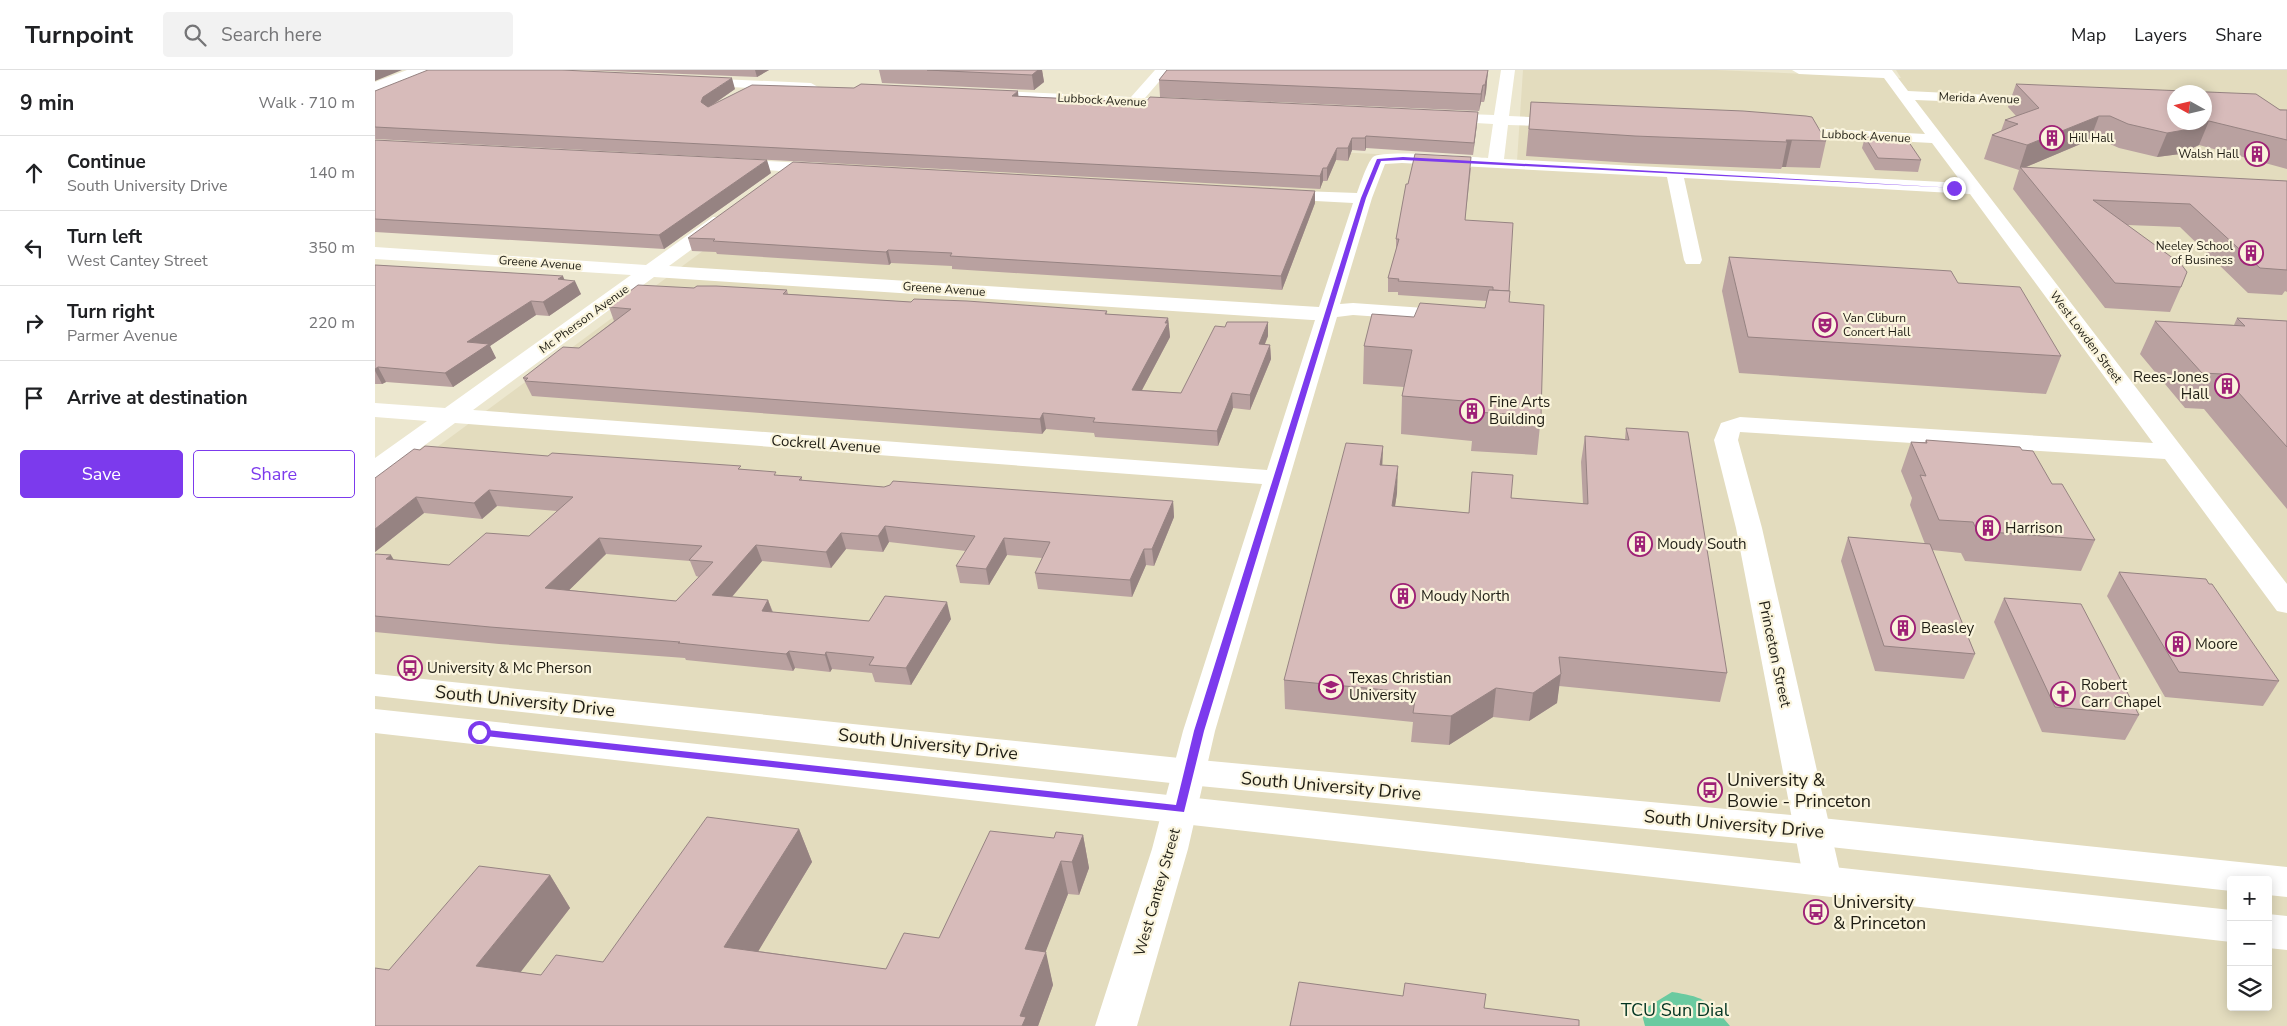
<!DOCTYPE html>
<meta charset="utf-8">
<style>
:root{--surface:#fff;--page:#f2f2f2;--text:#202124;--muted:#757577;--line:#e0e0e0;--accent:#7c3aed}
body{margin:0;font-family:"Nunito Sans",sans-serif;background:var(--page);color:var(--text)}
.controls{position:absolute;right:15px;bottom:15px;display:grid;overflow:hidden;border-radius:5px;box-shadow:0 2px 12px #0003}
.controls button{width:45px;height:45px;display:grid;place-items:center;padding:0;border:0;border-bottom:1px solid var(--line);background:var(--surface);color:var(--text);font:25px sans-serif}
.compass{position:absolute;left:1792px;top:15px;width:45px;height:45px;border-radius:50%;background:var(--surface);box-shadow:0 2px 12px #0003;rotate:278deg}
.stop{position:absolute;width:15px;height:15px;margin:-11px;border:4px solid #7c3aed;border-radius:50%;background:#fff}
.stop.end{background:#7c3aed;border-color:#fff;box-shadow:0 1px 5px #0008}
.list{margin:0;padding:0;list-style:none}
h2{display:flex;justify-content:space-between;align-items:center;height:65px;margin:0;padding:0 20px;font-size:21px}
h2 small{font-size:16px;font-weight:400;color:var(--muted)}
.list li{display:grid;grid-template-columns:32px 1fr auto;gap:15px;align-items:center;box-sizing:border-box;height:75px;padding:0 20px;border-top:1px solid var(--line)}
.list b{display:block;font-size:19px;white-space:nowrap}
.list p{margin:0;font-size:16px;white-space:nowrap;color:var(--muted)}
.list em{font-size:16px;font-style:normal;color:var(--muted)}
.actions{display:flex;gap:10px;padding:15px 20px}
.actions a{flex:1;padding:11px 0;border:1px solid var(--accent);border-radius:5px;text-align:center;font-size:18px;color:var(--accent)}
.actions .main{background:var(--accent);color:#fff}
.icon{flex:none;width:28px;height:28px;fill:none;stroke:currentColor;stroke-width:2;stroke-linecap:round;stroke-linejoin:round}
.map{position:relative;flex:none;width:1912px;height:956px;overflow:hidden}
header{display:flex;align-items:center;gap:30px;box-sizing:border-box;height:70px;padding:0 25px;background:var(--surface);border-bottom:1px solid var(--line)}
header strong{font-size:24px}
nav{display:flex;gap:28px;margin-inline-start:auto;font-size:18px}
.search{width:350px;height:45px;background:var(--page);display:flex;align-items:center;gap:12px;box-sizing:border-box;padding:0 18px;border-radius:5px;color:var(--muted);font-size:19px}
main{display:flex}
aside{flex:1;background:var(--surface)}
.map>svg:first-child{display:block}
.built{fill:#e3dcbe;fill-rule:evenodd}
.green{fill:#6acaa0}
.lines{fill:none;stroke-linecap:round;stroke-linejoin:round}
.minor{fill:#fff;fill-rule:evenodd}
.major{fill:#fff;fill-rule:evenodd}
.wall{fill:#b9a1a0;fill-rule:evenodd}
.shaded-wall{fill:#968382}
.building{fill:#d7bbba;stroke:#968382;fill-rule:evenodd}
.route{fill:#7c3aed}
.labels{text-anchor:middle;stroke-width:4.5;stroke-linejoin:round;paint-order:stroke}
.far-street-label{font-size:12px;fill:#1f1d14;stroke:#faf4dc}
.far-poi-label{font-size:12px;fill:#1f1d14;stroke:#faf4dc;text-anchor:start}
.poi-label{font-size:15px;fill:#1f1d14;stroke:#faf4dc;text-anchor:start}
.street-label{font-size:15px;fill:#1f1d14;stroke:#faf4dc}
.near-street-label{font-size:18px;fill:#1f1d14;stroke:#faf4dc}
.near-poi-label{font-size:18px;fill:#1f1d14;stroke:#faf4dc;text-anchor:start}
.near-park-label{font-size:18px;fill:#013321;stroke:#faf4dc}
</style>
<header>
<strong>Turnpoint</strong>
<div class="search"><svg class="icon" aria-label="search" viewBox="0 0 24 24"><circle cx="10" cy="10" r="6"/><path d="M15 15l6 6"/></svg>Search here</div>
<nav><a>Map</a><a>Layers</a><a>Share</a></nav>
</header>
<main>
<aside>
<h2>9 min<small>Walk · 710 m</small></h2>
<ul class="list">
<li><svg class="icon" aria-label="ahead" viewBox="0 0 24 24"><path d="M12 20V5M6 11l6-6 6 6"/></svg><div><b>Continue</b><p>South University Drive</p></div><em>140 m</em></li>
<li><svg class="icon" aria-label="left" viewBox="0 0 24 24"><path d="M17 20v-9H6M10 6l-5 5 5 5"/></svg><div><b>Turn left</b><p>West Cantey Street</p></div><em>350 m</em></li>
<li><svg class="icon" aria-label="right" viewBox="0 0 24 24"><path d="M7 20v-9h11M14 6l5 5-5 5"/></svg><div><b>Turn right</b><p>Parmer Avenue</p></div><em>220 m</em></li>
<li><svg class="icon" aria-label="arrive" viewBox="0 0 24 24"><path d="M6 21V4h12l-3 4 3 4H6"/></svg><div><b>Arrive at destination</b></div></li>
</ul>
<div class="actions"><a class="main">Save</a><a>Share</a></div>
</aside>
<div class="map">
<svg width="1912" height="956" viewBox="0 0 1912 956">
<rect width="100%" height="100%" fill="#ece7cf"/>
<path class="built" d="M1148 0H1341L1526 8 1521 0H1912V956H0V423L493 59 1142 91ZM1800 22H1830V52H1800ZM1856 810H1893V937H1856Z"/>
<path class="green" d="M1297 922C1330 927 1334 931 1355 956H1270L1266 941Z"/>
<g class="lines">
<g class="minor">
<path d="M32 0H51L49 3 0 21V12Z"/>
<path d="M780 0H794L770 28 808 30 815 34 813 37 622 29 615 25 622 21 756 27Z"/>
<path d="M1126 0H1140L1134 46 1193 49 1200 53 1193 57 1133 55 1129 89 1587 113 1557 73 1406 65 1403 62 1411 57 1550 64 1509 8 1424 4 1417 0H1517L1533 21 1677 28 1679 31 1677 34 1672 35 1540 30 1912 514V543L1902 541 1790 389 1365 362 1363 370 1387 458 1467 811 1461 822 1448 826 1435 822 1429 811 1361 458 1339 370 1346 353 1365 347 1778 373 1595 124 1309 108 1327 190 1325 194H1311L1309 190 1292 107 1027 93 1010 94 997 128 965 234 978 233 1078 240 1085 242 1088 246 1085 250 1078 252 978 245 962 247 840 661 813 779 762 956H720L777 779 808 661 887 414 80 353 9 405 0 408V388L52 351 0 347V333L70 338 256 205 0 189V177L271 195 338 147H350L353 151 350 155 294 196 944 237 978 133 903 129 897 128 895 124 897 120 982 123C985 115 992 93 998 87 1008 79 1095 87 1113 88L1118 54 1066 51 1059 47 1066 43 1119 45ZM279 207 937 250H940L892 400 98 340Z"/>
<path d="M322 8 436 13 443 17 436 21 317 15 315 12 317 9Z"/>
<path d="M356 89 448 94 456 99 448 104 350 97 348 94 350 91Z"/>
</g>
<g class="major">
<path d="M0 604 814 689 1437 747 1912 797V827L1893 825V810H1856V821L1437 775 814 715 0 626Z"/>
<path d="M0 639 1856 840V872L0 663Z"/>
<path d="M1893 844 1912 846V880L1893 878Z"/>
</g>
</g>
<g class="wall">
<path d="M208 0H394L382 7Z"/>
<path d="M504 0H667L669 12 659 20 507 13Z"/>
<path d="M792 0H1113L1111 22 1109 32H1106L1104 41 785 27 784 10Z"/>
<path d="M1641 14 1912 40V99L1824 75 1805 84 1782 87 1744 78 1726 70H1715L1649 98 1912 111V222L1910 221 1907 225 1873 223 1805 157 1752 155 1806 217 1795 242 1730 238 1638 119 1644 100 1609 89 1617 65 1626 61 1630 50 1641 46 1633 37Z"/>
<path d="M360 19 339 34 643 26 763 32 1103 42 1098 85 991 78 990 81 977 80 973 91 961 90 952 111H948L945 119 0 69V21Z"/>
<path d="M1156 32 1451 71 1445 98 1411 97H1407L1406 99 1256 93 1151 86Z"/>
<path d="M1490 67 1546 90 1543 102 1500 100 1487 78Z"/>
<path d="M0 70 396 103 289 179 0 162Z"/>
<path d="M1096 98 1090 150 1134 221V232L1166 346 1162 385 1096 381 1097 371 1026 364 1027 326 1029 317 988 314 989 276 1039 247 1110 238 1112 231 1023 225V222H1013V208L1021 181V169L1033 114Z"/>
<path d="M940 121V133L907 220 577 199V196L516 193 514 195 342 184 341 182 317 181 313 168Z"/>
<path d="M1354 187 1583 213 1686 286 1671 324 1364 303 1347 221Z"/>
<path d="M0 195 189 210 206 224 174 246 161 245 115 276 121 288 78 317 11 312 7 314H0Z"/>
<path d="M319 218 412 220 413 224 536 232 732 241V244L793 248 795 267 767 320 806 323 850 257 893 252V266L890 274 895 275 896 289 875 340 858 338 843 376 720 367 719 363 671 359 667 364 612 360 157 326 148 308 204 278 239 251 234 237Z"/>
<path d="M1862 248 1912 251V439L1829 339 1810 338 1765 284 1780 251 1859 255Z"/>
<path d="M1251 358 1352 603 1345 632 1184 616 1182 633 1154 651 1118 647 1074 675 1036 672 1038 652 910 639 909 610 1008 376 1007 395 1022 423 1020 436 1094 443 1136 428 1208 434 1206 392 1210 366 1250 369Z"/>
<path d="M1551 370 1647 380 1677 414 1720 470 1706 501 1590 491 1586 483 1557 480 1600 584 1589 609 1500 601 1466 491 1473 467 1550 474 1535 435 1537 428 1526 401 1536 372H1550Z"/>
<path d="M173 386 367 399 402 405 427 407V410L509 417 798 431 799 447 779 496 771 495 757 527 663 519 660 503 667 488 632 485 614 515 585 513 581 496 591 481 514 472 508 482 471 479 456 498 387 491 357 527 393 530 398 542 494 551 576 549 536 615 500 612 497 603 457 599 455 602 420 598 418 601 311 590 310 588 124 574 0 562V484L19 490 74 495 154 466 182 441 122 436 107 449 49 443 0 482V408ZM231 484 315 491 321 506 324 507 301 531 194 520Z"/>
<path d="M1744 502 1904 611 1888 636 1790 627 1732 526Z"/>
<path d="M1629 528 1764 645 1750 670 1667 662 1619 552Z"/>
<path d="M424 759 437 792 383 881 511 899 564 868 679 768 708 765 714 798 704 825 693 824 670 882 678 915 663 956H0L14 900 175 805 195 838 145 902 166 905 228 892Z"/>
</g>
<g class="shaded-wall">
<path d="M0 0H27L0 11Z"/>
<path d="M380 0H394L382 7Z"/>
<path d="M659 0H667L669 12 659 20 657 5Z"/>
<path d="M1113 0 1111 22 1109 32 1110 15Z"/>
<path d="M357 8 360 19 331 39 326 32 328 27Z"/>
<path d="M1108 15 1106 32 1104 41 1106 24Z"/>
<path d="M643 21 644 33 637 26Z"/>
<path d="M1103 42 1102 54 1098 85 1099 73Z"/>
<path d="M1724 46 1715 70 1646 99 1645 97 1644 100 1652 75Z"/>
<path d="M1834 51 1824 75 1805 84 1782 87 1792 63Z"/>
<path d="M991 66V78L990 81V68Z"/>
<path d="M977 68V80L973 91V78Z"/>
<path d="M1411 70H1417L1411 97H1407L1412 72Z"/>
<path d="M962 78 961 90 952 111V98Z"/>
<path d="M392 90 396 103 289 179 284 165Z"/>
<path d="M948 98V111L945 119V106Z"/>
<path d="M940 121V133L907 220 906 206Z"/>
<path d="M513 180 516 193 514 195 511 182Z"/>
<path d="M188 206 192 216 200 211 206 224 174 246 168 232 183 209Z"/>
<path d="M156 231 161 245 115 276 121 288 78 317 70 303 92 272Z"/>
<path d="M793 248 795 267 759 335 757 320Z"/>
<path d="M893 252V266L884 288V274Z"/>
<path d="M895 275 896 289 875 340V325Z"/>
<path d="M3 297 11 312 7 314 0 301V299Z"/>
<path d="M857 323 858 338 843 376 842 361Z"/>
<path d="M668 343 671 359 667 364 665 349Z"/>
<path d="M1008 376 1007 402 1005 395Z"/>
<path d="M1023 396 1022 423 1016 462 1017 436Z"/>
<path d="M114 420 122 436 107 449 99 433Z"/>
<path d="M41 427 49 443 0 482V459Z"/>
<path d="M798 431 799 447 779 496 777 479Z"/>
<path d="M510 456 514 472 508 482 503 466Z"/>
<path d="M466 463 471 479 456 498 451 482Z"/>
<path d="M224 468 231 484 179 535 170 518Z"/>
<path d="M629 468 632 485 614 515 611 499Z"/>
<path d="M381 475 387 491 344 542 337 525Z"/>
<path d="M769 479 771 495 757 527 755 510Z"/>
<path d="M16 485 26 502 11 489Z"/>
<path d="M393 530 399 547 387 541Z"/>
<path d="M572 532 576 549 536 615 531 598Z"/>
<path d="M414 581 420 598 418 601 411 584Z"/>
<path d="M451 582 457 599 455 602 450 585Z"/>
<path d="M1186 604 1182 633 1154 651 1158 623Z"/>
<path d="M1121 618 1118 647 1074 675 1076 646Z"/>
<path d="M424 759 437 792 366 910 349 877Z"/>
<path d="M708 765 714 798 704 825 697 792Z"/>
<path d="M686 791 693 824 659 912 650 879Z"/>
<path d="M175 805 195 838 125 929 101 896Z"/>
<path d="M671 882 678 915 663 956H647L645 946Z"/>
</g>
<g class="building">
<path d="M53 0H187L357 8 328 27 326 32 333 37 377 15 479 18 486 14 643 21 637 26 698 29 763 32H771L775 27 1103 42 1099 73 991 66 990 68H977L973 78H962L952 98H948L945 106 0 57V21Z"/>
<path d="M552 0H663L657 5Z"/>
<path d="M792 0H1113L1110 15H1108L1106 24 784 10Z"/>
<path d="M1641 14 1881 24 1905 40H1912V70L1834 51 1815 59 1792 63 1753 54 1735 46H1724L1652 75 1617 65 1643 54 1630 50 1664 38ZM1800 22H1830V52H1800Z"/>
<path d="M1156 32 1368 41 1431 46 1437 47 1451 71 1417 70H1411L1412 72 1260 66 1154 59Z"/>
<path d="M1490 67 1531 68 1546 90 1503 88Z"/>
<path d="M0 70 392 90 284 165 0 149Z"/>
<path d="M1040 84 1096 87 1090 150 1138 153 1134 221 1118 220V217L1023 211 1024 209 1013 208 1024 169H1021L1031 114H1033Z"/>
<path d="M418 92 940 121 906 206 575 186 577 183 513 180 511 182 338 171 340 169 313 168Z"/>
<path d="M1645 97 1912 111V200L1885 198 1815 134 1718 130 1806 194 1812 202 1806 217 1740 213Z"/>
<path d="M1354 187 1576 201 1583 213 1645 217 1686 286 1373 267Z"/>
<path d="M0 195 122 202 188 206 183 209 200 211 168 232 156 231 92 272 114 274 70 303 3 297 0 299Z"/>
<path d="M263 215 319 218 322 216H341L412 220 408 224 536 232 539 229 592 231 732 241 730 244 793 248 790 253H793L757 320 806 323 840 256 850 257 852 252H893L884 274 895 275 875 325 857 323 842 361 718 352 720 348 668 343 665 349 609 345 150 311 153 308H148L188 277 204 278 256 239 234 237Z"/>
<path d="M1114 220 1135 221 1134 232 1169 235 1166 346 1100 342 1102 332 1027 326 1037 280 989 276 997 244 1039 247 1045 233 1110 238Z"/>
<path d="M1862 248 1912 251V377L1847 304 1827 303 1780 251 1870 256Z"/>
<path d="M1251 358 1313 362 1352 603 1184 587 1186 604 1158 623 1121 618 1076 646 1038 643 1041 623 909 610 971 373 1008 376 1005 395 1023 396 1017 436 1094 443 1097 402 1138 405 1136 428 1213 434 1210 366 1254 370Z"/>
<path d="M1551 370 1645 377 1647 380 1658 381 1677 414H1687L1720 470 1602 461 1598 452 1564 450 1545 405 1551 406 1536 372 1552 373Z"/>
<path d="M50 376 173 386 177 383 366 396 363 399 401 402 399 405 427 407 424 410 509 417 515 415 518 411 798 431 777 479H769L755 510 660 503 675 472 629 468 611 499 581 496 600 466 510 456 503 466 466 463 451 482 381 475 337 525 393 530 387 541 494 551 510 526 572 532 531 598 494 595 499 587 451 582 450 585 414 581 411 584 303 573 305 572 115 557 0 546V484L16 485 11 489 74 495 111 463 154 466 198 427 114 420 99 433 41 427 0 459V408L39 379 45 380ZM224 468 327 476 314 490 338 492 301 531 170 518Z"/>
<path d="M1473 467 1555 474 1600 584 1509 576Z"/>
<path d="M1744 502 1831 509 1834 514H1837L1904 611 1804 602Z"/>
<path d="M1629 528 1706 534 1764 645 1680 637Z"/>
<path d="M332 747 424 759 349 877 511 899 529 863 564 868 615 761 679 768 681 762 708 765 697 792 686 791 650 879 671 882 645 946 651 947 647 956H0V898L14 900 104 796 175 805 101 896 166 905 181 885 228 892Z"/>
<path d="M924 912 1028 926 1030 913 1111 924 1109 938 1204 950V956H915Z"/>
</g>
<path class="route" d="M1028 87 1582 118 1028 90 1006 91 991 128 829 661 809 742 101 665V660L104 659 801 735 819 661 986 128 1002 89Z"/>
<defs>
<symbol id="building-ring" viewBox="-11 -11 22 22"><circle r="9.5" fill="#faf4dc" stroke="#9e2176" stroke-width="1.5"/><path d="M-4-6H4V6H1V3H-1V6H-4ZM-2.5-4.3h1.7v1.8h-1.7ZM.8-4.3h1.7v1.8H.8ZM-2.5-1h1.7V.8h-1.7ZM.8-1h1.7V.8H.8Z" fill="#9e2176"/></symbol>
<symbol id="theatre-ring" viewBox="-11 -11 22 22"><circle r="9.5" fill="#faf4dc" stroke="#9e2176" stroke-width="1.5"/><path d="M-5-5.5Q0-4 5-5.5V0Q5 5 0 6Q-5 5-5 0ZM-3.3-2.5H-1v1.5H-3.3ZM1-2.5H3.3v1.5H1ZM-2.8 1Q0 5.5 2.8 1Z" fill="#9e2176"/></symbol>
<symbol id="bus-ring" viewBox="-11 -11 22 22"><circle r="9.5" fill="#faf4dc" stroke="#9e2176" stroke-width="1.5"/><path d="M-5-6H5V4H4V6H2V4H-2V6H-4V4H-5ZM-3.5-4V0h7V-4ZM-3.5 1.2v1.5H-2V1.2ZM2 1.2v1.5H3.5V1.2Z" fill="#9e2176"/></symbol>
<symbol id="university-ring" viewBox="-11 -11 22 22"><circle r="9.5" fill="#faf4dc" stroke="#9e2176" stroke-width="1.5"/><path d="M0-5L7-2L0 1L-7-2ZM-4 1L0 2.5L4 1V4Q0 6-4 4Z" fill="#9e2176"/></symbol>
<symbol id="church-ring" viewBox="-11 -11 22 22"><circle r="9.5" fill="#faf4dc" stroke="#9e2176" stroke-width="1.5"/><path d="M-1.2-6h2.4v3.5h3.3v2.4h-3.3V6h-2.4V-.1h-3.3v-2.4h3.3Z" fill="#9e2176"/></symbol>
</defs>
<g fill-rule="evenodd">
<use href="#building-ring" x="1663" y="54" width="28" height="28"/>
<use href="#building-ring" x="1868" y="70" width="28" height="28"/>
<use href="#building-ring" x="1862" y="169" width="28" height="28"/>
<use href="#theatre-ring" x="1436" y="241" width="28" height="28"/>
<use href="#building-ring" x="1838" y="302" width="28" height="28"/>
<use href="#building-ring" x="1083" y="327" width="28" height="28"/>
<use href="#building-ring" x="1599" y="444" width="28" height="28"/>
<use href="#building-ring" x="1251" y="460" width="28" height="28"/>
<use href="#building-ring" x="1014" y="512" width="28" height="28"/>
<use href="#building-ring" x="1514" y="544" width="28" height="28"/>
<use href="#building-ring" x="1789" y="560" width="28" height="28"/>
<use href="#bus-ring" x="21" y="584" width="28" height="28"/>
<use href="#university-ring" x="942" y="603" width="28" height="28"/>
<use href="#church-ring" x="1674" y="610" width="28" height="28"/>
<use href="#bus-ring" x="1321" y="706" width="28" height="28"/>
<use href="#bus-ring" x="1427" y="828" width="28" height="28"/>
</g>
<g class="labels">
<g class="far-street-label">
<text transform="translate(1604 28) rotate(2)" y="4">Merida Avenue</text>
<text transform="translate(727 30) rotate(3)" y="4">Lubbock Avenue</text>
<text transform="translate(1491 66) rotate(3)" y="4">Lubbock Avenue</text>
<text transform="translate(165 193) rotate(4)" y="4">Greene Avenue</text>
<text transform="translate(569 219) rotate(4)" y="4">Greene Avenue</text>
<text transform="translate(209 249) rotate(-36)" y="4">Mc Pherson Avenue</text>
<text transform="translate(1711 267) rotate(53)" y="4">West Lowden Street</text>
</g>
<g class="far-poi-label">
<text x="1694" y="72">Hill Hall</text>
<text x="1864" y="88" text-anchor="end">Walsh Hall</text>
<text x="1858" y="180" text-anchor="end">Neeley School<tspan x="1858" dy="14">of Business</tspan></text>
<text x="1468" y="252">Van Cliburn<tspan x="1468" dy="14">Concert Hall</tspan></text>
</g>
<g class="poi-label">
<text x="1834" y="312" text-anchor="end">Rees-Jones<tspan x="1834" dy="17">Hall</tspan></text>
<text x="1114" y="337">Fine Arts<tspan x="1114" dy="17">Building</tspan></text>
<text x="1630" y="463">Harrison</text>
<text x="1282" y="479">Moudy South</text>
<text x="1046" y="531">Moudy North</text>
<text x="1546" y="563">Beasley</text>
<text x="1820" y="579">Moore</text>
<text x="52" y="603">University &amp; Mc Pherson</text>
<text x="974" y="613">Texas Christian<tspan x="974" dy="17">University</tspan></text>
<text x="1706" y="620">Robert<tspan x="1706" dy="17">Carr Chapel</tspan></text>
</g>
<g class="street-label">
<text transform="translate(451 374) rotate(4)" y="5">Cockrell Avenue</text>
<text transform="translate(1400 584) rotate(78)" y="5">Princeton Street</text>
<text transform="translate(782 822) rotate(-74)" y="5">West Cantey Street</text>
</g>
<g class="near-street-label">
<text transform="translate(150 631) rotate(6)" y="6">South University Drive</text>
<text transform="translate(553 674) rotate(6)" y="6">South University Drive</text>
<text transform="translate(956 716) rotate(5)" y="6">South University Drive</text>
<text transform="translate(1359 754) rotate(5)" y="6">South University Drive</text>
</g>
<g class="near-poi-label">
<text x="1352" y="716">University &amp;<tspan x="1352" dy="21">Bowie - Princeton</tspan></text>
<text x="1458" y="838">University<tspan x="1458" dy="21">&amp; Princeton</tspan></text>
</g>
<g class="near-park-label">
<text x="1300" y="946">TCU Sun Dial</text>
</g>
</g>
</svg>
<div class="controls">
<button>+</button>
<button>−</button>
<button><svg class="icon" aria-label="layers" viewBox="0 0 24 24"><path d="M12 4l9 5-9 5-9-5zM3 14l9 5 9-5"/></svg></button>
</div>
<svg class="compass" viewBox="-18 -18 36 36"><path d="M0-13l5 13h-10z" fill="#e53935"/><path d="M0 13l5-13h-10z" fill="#757577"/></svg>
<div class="stop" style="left:104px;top:662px"></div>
<div class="stop end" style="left:1579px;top:118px"></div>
</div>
</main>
